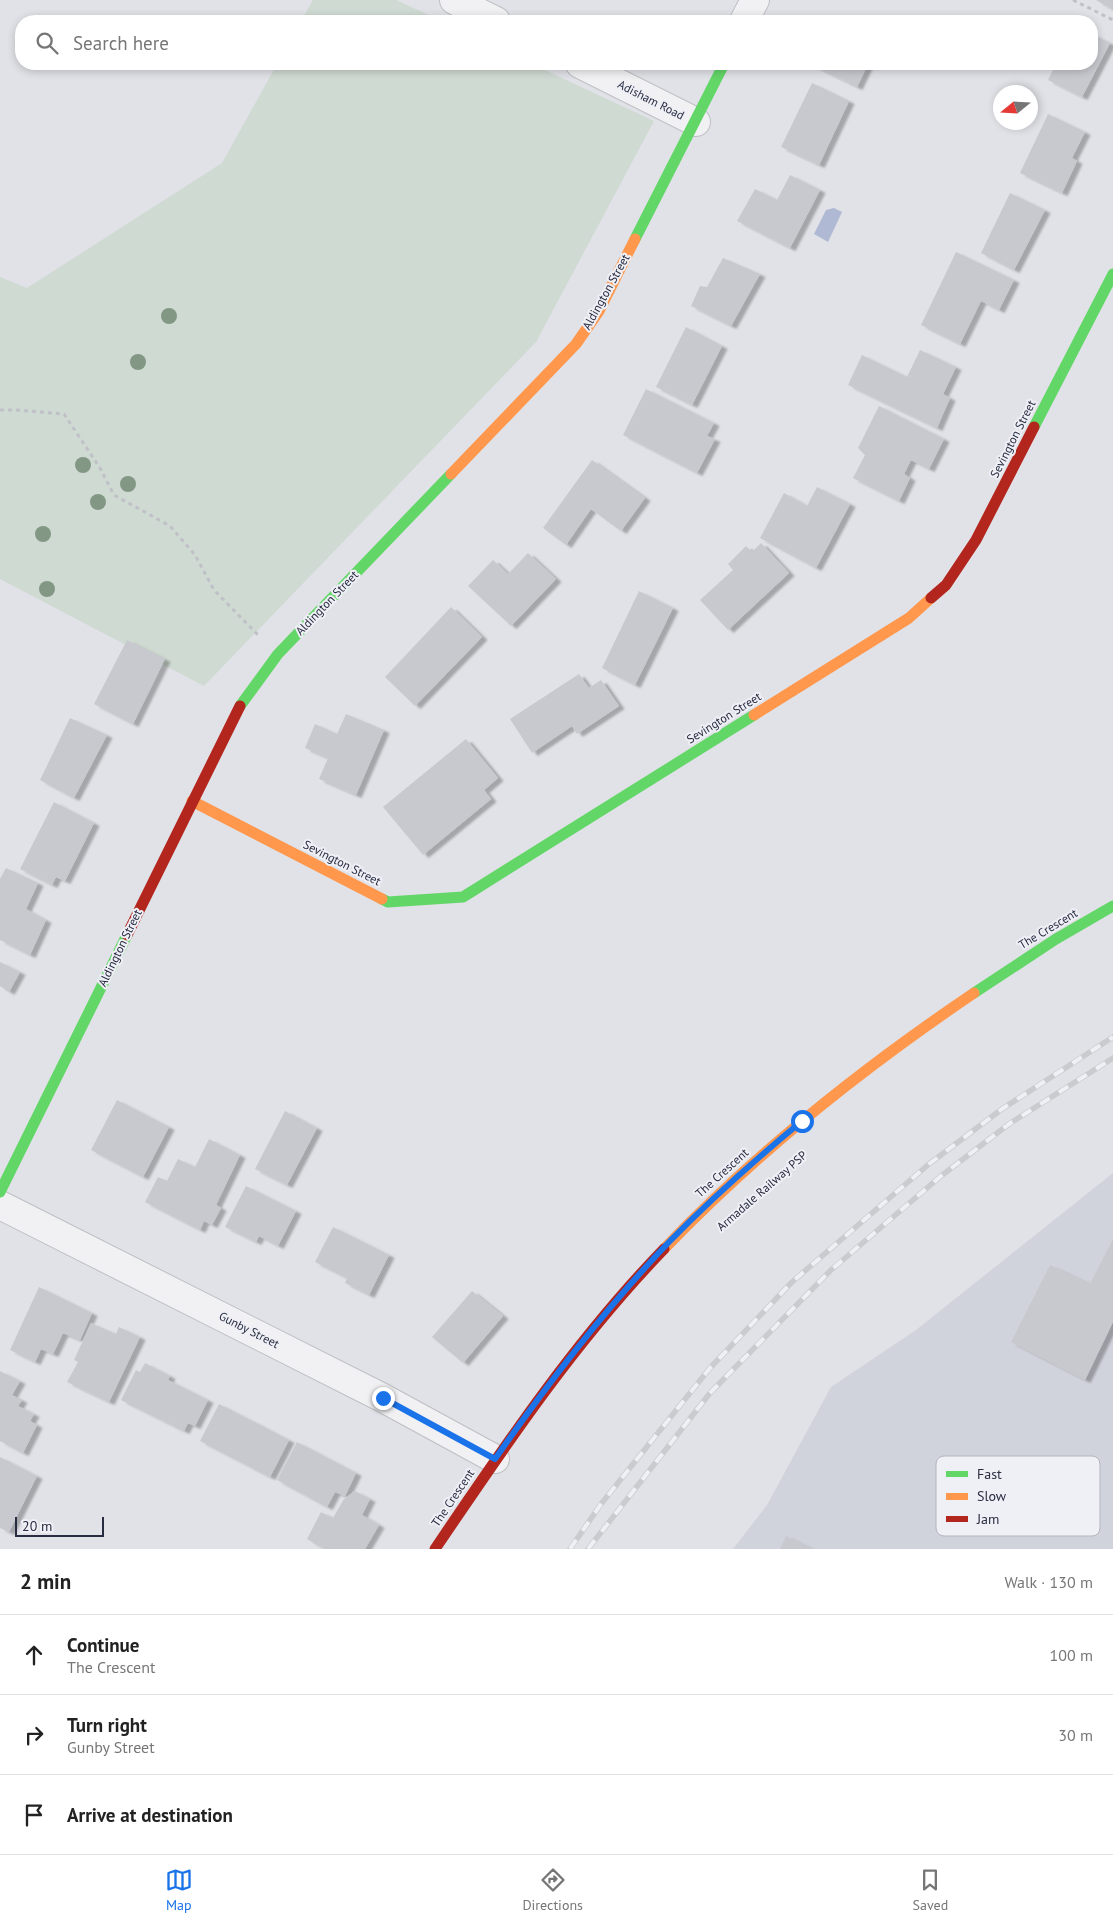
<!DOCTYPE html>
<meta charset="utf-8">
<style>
:root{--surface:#fff;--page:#f6f6f6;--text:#222;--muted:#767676;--line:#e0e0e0;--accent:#1a73e8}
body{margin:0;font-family:"PT Sans",sans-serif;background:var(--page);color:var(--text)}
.compass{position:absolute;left:993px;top:85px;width:45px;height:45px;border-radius:50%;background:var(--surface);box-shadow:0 2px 8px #0003;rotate:252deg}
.scale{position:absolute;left:15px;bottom:12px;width:89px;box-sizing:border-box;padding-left:5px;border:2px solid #282c40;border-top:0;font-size:14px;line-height:18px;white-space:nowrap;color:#282c40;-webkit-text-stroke:4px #eff0f6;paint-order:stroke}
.stop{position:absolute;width:15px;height:15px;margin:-11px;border:4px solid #1a73e8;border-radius:50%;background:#fff}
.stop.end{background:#1a73e8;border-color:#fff;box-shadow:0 1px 5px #0008}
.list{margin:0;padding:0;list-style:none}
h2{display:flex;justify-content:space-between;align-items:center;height:65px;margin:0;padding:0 20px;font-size:21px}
h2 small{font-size:16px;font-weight:400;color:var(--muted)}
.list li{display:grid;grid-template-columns:32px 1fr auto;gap:15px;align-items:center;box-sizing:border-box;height:80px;padding:0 20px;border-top:1px solid var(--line)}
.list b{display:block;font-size:19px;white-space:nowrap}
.list p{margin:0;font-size:16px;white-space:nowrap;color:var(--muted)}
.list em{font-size:16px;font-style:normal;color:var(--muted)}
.icon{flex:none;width:28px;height:28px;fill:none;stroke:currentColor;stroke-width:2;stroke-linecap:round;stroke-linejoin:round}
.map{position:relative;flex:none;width:1113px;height:1549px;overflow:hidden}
.search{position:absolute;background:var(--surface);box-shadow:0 2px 8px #0003;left:15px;right:15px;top:15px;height:55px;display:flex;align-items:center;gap:12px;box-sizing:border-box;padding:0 18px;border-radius:20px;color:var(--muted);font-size:19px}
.sheet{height:305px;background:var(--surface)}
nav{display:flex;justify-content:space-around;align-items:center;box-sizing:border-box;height:70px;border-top:1px solid var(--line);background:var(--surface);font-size:14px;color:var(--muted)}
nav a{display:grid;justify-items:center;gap:2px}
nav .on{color:var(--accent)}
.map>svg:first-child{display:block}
.built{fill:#d1d3dc}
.green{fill:#cfdad2}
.water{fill:#afb9d3}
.building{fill:#c8c9cf;filter:url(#shadow)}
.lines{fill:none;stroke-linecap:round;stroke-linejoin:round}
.street-casing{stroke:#bebfc4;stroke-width:30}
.path{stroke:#c0c1c7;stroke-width:3;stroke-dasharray:4 4;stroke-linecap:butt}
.street{stroke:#f1f1f3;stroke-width:28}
.fast{stroke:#63d668;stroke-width:11}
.slow{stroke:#ff974d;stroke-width:11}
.jam{stroke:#b3261e;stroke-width:11}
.rail-casing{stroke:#cacbce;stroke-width:5.5}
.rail{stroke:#eff0f6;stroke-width:4;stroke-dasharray:11;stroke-linecap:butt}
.tree{fill:#829885}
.route{stroke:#1a73e8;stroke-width:6}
.labels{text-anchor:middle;stroke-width:4;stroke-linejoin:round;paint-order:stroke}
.street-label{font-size:12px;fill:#282c40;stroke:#eff0f6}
.key{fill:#eff0f6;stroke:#b3b5bf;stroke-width:1}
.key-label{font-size:14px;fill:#282c40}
</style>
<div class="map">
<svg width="1113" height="1549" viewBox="0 0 1113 1549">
<defs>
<filter id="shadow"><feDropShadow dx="5.5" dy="3" stdDeviation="1" flood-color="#0004"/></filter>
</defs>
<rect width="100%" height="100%" fill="#e1e2e7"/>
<path class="built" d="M1113 1173V1549H733L767 1505 831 1387 916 1330Z"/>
<g class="green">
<path d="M313 0H396L442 21H301Z"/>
<path d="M277 64H532L654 121 536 342 204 686 0 579V277L27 288 222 163Z"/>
</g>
<path class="water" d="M834 208 842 212 828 242 814 234 826 210Z"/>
<g class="building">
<path d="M1096 0H1113V10Z"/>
<path d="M847 15 860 21H844Z"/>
<path d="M1092 34 1110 43 1082 97 1048 80 1056 64H1092Z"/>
<path d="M815 64H868L857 87 814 66Z"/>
<path d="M812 83 849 101 819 165 781 147Z"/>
<path d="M1048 114 1085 132 1072 158 1077 161 1062 193 1020 173Z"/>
<path d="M790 175 820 190 790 248 737 221 755 189 777 200Z"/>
<path d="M1010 193 1045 210 1014 270 981 253Z"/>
<path d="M956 252 1014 280 999 310 981 301 960 344 921 325Z"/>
<path d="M723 258 760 274 731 326 691 306 700 286 707 287Z"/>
<path d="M686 327 722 346 692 405 656 387Z"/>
<path d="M920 350 956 367 943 394 950 398 937 428 848 385 862 355 907 377Z"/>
<path d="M646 389 714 423 707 436 715 439 697 473 623 435Z"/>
<path d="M879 406 944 439 929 469 911 460 904 474 910 478 899 501 853 478 865 455 858 448Z"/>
<path d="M592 460 645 498 621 531 591 509 566 545 543 528Z"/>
<path d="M817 487 850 504 816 568 760 538 784 493 807 506Z"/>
<path d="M761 543 789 573 728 630 700 600 733 570 728 564 746 546 752 552Z"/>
<path d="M528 553 556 579 511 626 468 586 493 560 508 574Z"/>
<path d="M639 591 673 608 635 685 602 668Z"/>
<path d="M451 607 482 637 415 706 385 677Z"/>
<path d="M127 640 165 659 133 724 94 704Z"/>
<path d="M579 674 589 688 601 680 619 706 577 734 572 726 532 753 510 719Z"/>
<path d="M346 714 384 730 356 795 319 779 328 758 305 748 315 724 337 734Z"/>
<path d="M70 718 107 735 74 798 40 780Z"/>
<path d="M466 739 498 778 484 790 491 799 423 855 383 807Z"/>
<path d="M54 802 94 823 65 881 56 877 52 885 20 869Z"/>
<path d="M6 868 38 883 26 909 46 920 30 955 0 940V879Z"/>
<path d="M0 962 20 972 9 992 0 986Z"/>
<path d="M117 1100 169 1127 143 1177 91 1150Z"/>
<path d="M285 1111 317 1128 287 1185 255 1169Z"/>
<path d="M209 1139 240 1155 216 1205 221 1208 212 1225 204 1221 200 1230 145 1202 158 1177 167 1181 178 1159 195 1167Z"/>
<path d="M246 1186 296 1211 278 1246 259 1236 256 1242 225 1227Z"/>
<path d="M333 1227 389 1255 369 1295 345 1283 347 1278 315 1262Z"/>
<path d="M1113 1239V1322L1085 1380 1011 1342 1050 1265 1090 1284Z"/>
<path d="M39 1287 92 1313 80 1340 63 1333 53 1354 41 1349 35 1362 10 1350Z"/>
<path d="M472 1291 503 1316 463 1363 432 1337Z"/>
<path d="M91 1323 116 1334 119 1327 140 1337 109 1402 67 1382 78 1362 74 1360Z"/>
<path d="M145 1363 170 1376 168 1380 208 1400 195 1426 188 1423 184 1431 121 1400 136 1370 140 1372Z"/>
<path d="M0 1371 20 1381 12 1395 22 1400 18 1406 34 1414 30 1421 37 1425 23 1453 0 1441Z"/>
<path d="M219 1404 289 1440 270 1477 200 1441Z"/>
<path d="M297 1442 356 1473 345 1496 335 1492 327 1507 277 1480Z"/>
<path d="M0 1457 37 1476 9 1532 0 1528Z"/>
<path d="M355 1491 370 1499 362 1515 379 1525 365 1549H324L307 1539 321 1512 333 1518 344 1499Z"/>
<path d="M786 1536 812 1549H780Z"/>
</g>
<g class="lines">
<defs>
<g id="street">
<path d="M454 0 496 21"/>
<path d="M744 21 755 0"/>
<path d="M580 64 696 122"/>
<path d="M0 1205 383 1398 495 1459"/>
</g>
</defs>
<use href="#street" class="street-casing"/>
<g class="path">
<path d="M1073 0 1113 20"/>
<path d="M0 410H16L64 414 100 468 114 495 170 526 195 555 214 590 258 635"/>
</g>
<use href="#street" class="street"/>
<g class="fast">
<path d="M635 239 724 64"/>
<path d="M1034 427 1113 274"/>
<path d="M240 706 278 654 451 474"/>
<path d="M382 899 388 902 463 897 754 715"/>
<path d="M974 993 1056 939 1113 906"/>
<path d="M0 1192 127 935"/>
</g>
<g class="slow">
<path d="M451 474 576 344 599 311 635 239"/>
<path d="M754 715 909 618 931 598"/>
<path d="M192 801 382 899"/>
<path d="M664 1249C757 1152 863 1068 974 993"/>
</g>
<g class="jam">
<path d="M931 598 946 585 976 540 1034 427"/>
<path d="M127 935 240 706"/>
<path d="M435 1549C506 1444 576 1340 664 1249"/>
</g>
<defs>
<g id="rail">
<path d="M570 1549 601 1504 710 1368 792 1282 929 1164 1002 1109 1113 1037"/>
<path d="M588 1549 710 1393 831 1270 941 1176 1009 1124 1113 1058"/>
</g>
</defs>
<use href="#rail" class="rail-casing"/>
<use href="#rail" class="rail"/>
</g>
<g class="tree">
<circle cx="169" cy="316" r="8"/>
<circle cx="138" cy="362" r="8"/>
<circle cx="83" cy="465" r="8"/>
<circle cx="128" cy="484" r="8"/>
<circle cx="98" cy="502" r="8"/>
<circle cx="43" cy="534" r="8"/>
<circle cx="47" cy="589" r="8"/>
</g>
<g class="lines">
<path class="route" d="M383 1398 495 1459C548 1383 605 1309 669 1242 711 1199 756 1159 802 1121"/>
</g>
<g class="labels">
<g class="street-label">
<text transform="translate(651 100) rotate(27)" y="4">Adisham Road</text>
<text transform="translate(606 292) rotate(-61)" y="4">Aldington Street</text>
<text transform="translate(1013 439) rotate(-63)" y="4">Sevington Street</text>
<text transform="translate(327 603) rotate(-46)" y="4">Aldington Street</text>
<text transform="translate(724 718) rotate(-32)" y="4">Sevington Street</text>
<text transform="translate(342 863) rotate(27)" y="4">Sevington Street</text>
<text transform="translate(1048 929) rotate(-31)" y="4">The Crescent</text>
<text transform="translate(120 948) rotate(-64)" y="4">Aldington Street</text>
<text transform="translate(722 1173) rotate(-42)" y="4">The Crescent</text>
<text transform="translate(762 1191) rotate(-41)" y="4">Armadale Railway PSP</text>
<text transform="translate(249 1330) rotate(27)" y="4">Gunby Street</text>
<text transform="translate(453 1498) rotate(-56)" y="4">The Crescent</text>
</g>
</g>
<rect x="936" y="1456" width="164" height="80" rx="8" class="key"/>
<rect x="946" y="1471" width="22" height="6" fill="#63d668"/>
<rect x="946" y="1493" width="22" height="7" fill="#ff974d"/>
<rect x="946" y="1516" width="22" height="6" fill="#b3261e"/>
<g class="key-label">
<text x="977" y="1479">Fast</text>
<text x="977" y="1501">Slow</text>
<text x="977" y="1524">Jam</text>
</g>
</svg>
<svg class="compass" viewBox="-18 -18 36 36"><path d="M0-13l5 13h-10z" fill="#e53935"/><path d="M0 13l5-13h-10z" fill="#767676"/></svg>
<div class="scale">20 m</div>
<div class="stop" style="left:802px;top:1121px"></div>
<div class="stop end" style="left:383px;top:1398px"></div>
<div class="search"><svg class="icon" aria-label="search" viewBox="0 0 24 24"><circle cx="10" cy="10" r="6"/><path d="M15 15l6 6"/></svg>Search here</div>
</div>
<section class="sheet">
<h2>2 min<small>Walk · 130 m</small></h2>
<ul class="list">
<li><svg class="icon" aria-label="ahead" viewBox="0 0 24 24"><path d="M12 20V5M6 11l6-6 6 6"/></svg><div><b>Continue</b><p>The Crescent</p></div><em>100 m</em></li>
<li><svg class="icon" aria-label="right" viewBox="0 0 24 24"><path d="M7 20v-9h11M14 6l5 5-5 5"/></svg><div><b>Turn right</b><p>Gunby Street</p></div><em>30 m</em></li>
<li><svg class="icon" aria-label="arrive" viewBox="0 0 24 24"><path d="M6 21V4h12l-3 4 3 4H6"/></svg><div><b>Arrive at destination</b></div></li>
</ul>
</section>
<nav>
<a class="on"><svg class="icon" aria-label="map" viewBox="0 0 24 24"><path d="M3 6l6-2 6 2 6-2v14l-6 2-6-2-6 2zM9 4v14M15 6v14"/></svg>Map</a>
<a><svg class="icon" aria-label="directions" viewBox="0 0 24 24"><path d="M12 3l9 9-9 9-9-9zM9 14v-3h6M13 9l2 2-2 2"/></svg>Directions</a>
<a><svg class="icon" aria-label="saved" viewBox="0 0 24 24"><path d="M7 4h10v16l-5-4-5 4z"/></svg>Saved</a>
</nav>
